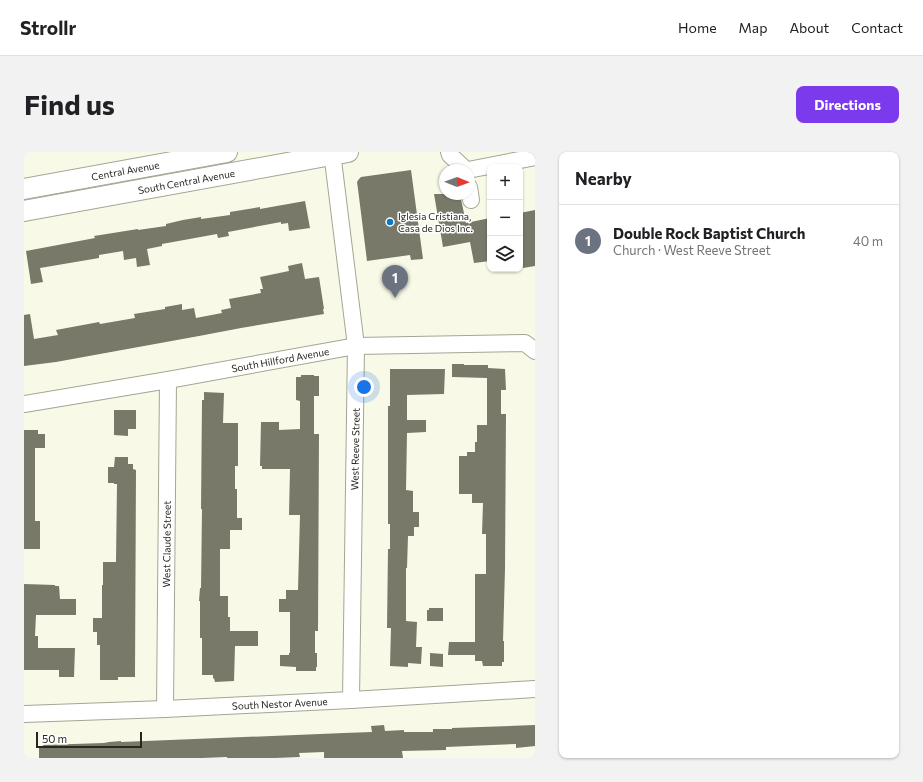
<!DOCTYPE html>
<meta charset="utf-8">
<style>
:root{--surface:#fff;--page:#f2f2f2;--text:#202124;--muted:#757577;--line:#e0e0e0;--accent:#7c3aed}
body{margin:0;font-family:Commissioner,sans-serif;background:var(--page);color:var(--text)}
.controls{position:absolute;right:12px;top:12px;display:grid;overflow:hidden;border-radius:8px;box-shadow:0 1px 3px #0004}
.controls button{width:36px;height:36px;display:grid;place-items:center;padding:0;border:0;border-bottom:1px solid var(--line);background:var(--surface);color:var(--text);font:20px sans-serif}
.compass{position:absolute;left:415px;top:12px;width:36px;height:36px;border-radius:50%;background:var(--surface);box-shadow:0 1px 3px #0004;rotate:91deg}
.scale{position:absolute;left:12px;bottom:10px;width:106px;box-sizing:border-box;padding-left:4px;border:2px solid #272721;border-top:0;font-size:11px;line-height:14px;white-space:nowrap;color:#272721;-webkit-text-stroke:3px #fff;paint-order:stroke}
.you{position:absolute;left:340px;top:235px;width:14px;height:14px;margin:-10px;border:3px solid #fff;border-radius:50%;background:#1a73e8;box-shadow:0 0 0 6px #1a73e833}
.badge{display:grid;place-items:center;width:26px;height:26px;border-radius:50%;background:var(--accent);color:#fff;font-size:13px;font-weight:700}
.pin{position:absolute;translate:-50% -33px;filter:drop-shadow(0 1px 2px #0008)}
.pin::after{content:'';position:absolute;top:21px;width:14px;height:12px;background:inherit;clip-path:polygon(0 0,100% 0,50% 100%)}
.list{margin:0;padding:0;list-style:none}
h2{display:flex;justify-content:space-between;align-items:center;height:52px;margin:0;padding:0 16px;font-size:17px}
h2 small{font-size:13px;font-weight:400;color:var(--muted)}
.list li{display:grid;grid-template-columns:26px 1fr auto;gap:12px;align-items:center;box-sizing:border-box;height:72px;padding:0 16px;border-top:1px solid var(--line)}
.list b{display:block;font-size:15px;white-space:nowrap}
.list p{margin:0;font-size:13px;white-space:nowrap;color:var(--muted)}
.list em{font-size:13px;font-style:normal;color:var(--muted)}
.icon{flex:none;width:22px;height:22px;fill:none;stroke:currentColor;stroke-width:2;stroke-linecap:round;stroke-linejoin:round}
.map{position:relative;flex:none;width:511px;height:606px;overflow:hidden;border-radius:8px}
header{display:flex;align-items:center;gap:24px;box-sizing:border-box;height:56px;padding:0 20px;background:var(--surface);border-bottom:1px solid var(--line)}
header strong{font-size:19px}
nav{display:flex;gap:22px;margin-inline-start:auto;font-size:14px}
.intro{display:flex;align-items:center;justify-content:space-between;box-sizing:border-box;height:96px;padding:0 24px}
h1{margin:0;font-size:28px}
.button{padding:10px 18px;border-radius:8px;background:var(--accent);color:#fff;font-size:14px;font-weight:700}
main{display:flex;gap:24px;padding:0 24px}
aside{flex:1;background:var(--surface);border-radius:8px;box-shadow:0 1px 3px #0004}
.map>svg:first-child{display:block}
.building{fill:#797969}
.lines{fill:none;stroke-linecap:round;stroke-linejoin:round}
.minor-casing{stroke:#a5a594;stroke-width:18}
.major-casing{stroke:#a5a594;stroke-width:22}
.minor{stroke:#fff;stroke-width:16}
.major{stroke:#fff;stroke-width:20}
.poi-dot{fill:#067ac4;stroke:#fff;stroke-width:1.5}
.labels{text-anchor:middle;stroke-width:3;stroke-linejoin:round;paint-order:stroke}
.street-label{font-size:10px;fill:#272721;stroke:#fff}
.poi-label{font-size:10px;fill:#272721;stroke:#fff;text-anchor:start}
</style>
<header>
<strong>Strollr</strong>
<nav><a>Home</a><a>Map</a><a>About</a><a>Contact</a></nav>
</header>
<div class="intro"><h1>Find us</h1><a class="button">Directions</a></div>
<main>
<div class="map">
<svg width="511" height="606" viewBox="0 0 511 606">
<rect width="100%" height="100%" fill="#f8f9e7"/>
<g class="building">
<path d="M387 18 399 107 387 108 386 103 343 109 334 37 333 30 335 27 337 25Z"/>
<path d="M410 42H436L442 71 466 66V109L450 111 446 90 419 95Z"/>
<path d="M281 49 286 76 265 79 264 71 257 72V70L204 80 205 84 194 86 193 82 138 92V94L123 97 126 113 113 115 112 106 100 108 99 99 75 103V106L16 116 19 130 7 132 2 99 71 86 70 84 114 77V78L142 74V72L159 68 177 65V67L206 63V60L236 55V57Z"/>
<path d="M511 58V114L499 116 496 98V61Z"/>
<path d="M278 111 281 127 295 125 300 157H299L300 162 217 176 175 184 32 210 0 214V163L6 162 10 187 34 183 32 178 75 170 76 172 111 166 110 162 141 157V155L158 152V158L170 156 172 166 198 161 197 158 207 156 205 147 237 141 236 137H239L236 125 265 119 264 114Z"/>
<path d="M428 212H440V213H464V216L481 217 482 238H477V262H482L481 417 479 489H480V510H478V514H459L458 509H451V503H424L425 490H451V422H462V382H458L459 351H448V342H435V304H443V300H451V290H453V273H463V226L428 225Z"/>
<path d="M366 217H421L420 242 383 243V268H402V280L383 281 382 338 389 339V360H395V375H390V384H384L383 416H382V469L393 470 392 495H398L397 512 384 511V515L366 514 367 476H363L364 397H366V372H364V254H366Z"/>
<path d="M277 223H290V224H295V244H290V282H295L294 479H291V501H293V515H292V519H272V515L256 514V503H265V501H266V460H255V447H262V438H274L276 363H265L266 317H238V314H236L237 270H255V278L276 277V249L272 248V225H277Z"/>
<path d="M180 240 200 241 199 271H214V314H211V337H213V366H218V378H206V397H196V444H204V465H206V479H234V494H211L210 529 191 530 190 526 189 527V523H178V486H176V449H175L176 436H177L178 357H177L178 248H180Z"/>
<path d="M90 258H112V277H104V284L90 283Z"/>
<path d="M0 278H14V282H21V296H11V369H16V397H0Z"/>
<path d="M91 305H104V312H109V317L112 318 111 525H94V528H76V493H73V480H69V466H78V433H79V410H92L93 332H90V331H84V315H90Z"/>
<path d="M0 432 31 433V434H35L36 447H52V463H12L11 484H14V496H51L50 525H35V518H0Z"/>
<path d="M405 456H419V469H403V458H405Z"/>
<path d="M406 501 419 502V515L406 514Z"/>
<path d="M360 573 361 579 380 578V580H409V577H428V576L511 573V594L492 596V592L422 595V598L378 599 379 606H300V600L275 601 276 605 251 606H203V605L178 606H15V595H19V593L80 591 85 590 97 589V590L320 581 348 580 347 574Z"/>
</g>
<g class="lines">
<defs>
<g id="minor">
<path d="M308 0 332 194 327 548"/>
<path d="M425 0 426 3 442 18"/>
<path d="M444 18 511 5"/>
<path d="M445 35 447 48"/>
<path id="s1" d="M0 252 144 228 332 194 501 191 511 199"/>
<path id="s2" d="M141 557 144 228"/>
<path id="s3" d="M0 562 141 557 327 548 511 537"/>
</g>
<g id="major">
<path id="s4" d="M0 37 203 0"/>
<path id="s5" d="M0 59 324 0"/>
</g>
</defs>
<use href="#minor" class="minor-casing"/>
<use href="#major" class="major-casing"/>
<use href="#minor" class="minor"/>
<use href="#major" class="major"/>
</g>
<circle class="poi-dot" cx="366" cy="70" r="4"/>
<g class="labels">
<g class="street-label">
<text dy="4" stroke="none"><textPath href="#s4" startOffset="103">Central Avenue</textPath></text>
<text dy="4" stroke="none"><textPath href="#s5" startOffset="165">South Central Avenue</textPath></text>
<text dy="4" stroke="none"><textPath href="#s1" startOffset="260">South Hillford Avenue</textPath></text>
<text transform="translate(331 297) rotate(-89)" y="4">West Reeve Street</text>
<text dy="4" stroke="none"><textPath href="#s2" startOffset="165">West Claude Street</textPath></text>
<text dy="4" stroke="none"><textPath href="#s3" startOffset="256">South Nestor Avenue</textPath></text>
</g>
<g class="poi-label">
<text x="374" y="68">Iglesia Cristiana,<tspan x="374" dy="12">Casa de Dios Inc.</tspan></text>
</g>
</g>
</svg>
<div class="controls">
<button>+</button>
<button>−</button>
<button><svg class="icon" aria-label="layers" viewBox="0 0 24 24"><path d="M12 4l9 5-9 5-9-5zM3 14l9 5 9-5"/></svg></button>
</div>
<svg class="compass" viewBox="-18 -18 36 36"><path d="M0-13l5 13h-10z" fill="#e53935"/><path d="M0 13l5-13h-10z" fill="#757577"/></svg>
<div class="scale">50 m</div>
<div class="you"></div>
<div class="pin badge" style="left:371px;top:146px;background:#6b7280">1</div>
</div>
<aside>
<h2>Nearby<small></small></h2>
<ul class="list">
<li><span class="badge" style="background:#6b7280">1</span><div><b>Double Rock Baptist Church</b><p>Church · West Reeve Street</p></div><em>40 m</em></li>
</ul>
</aside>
</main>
